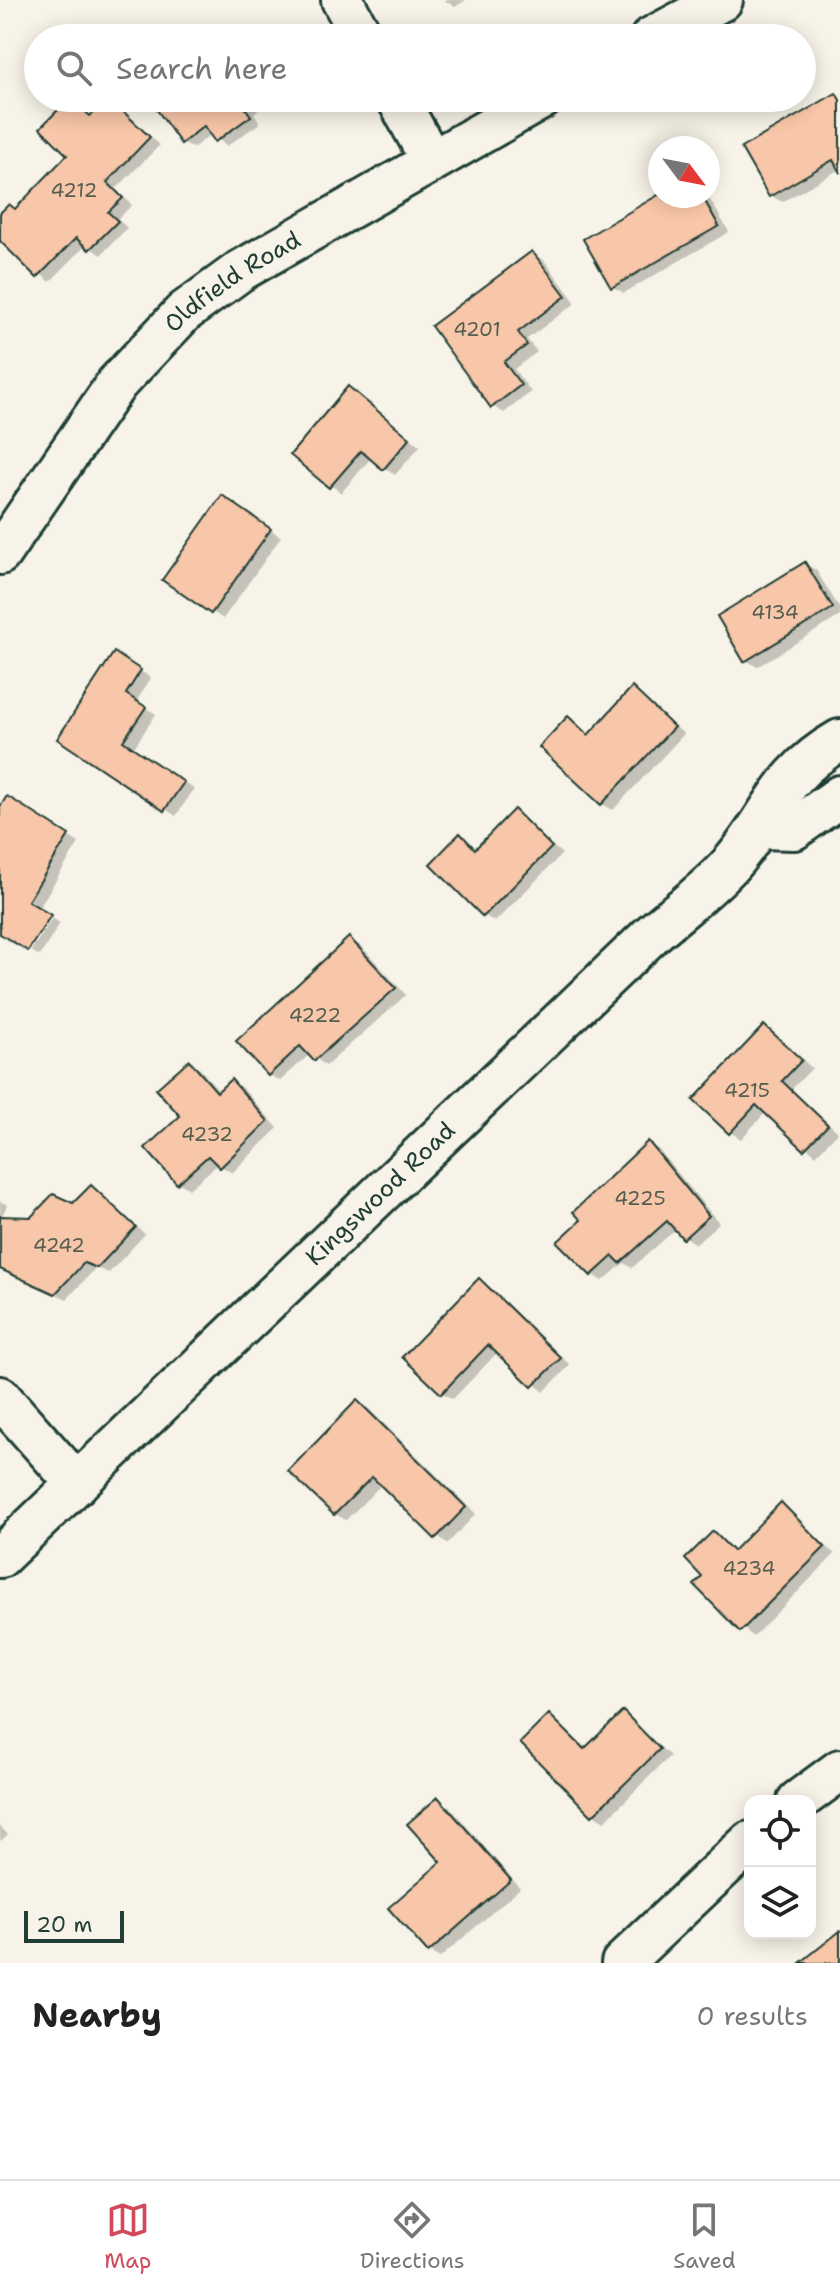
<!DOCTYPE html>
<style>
:root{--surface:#fff;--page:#f6f6f6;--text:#222;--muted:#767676;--line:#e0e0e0;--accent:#d1495b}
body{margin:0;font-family:"Shantell Sans",sans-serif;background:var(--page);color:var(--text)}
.controls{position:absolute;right:24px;bottom:24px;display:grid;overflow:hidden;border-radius:16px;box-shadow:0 4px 20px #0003}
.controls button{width:72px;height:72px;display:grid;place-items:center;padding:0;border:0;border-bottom:2px solid var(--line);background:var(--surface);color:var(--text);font:40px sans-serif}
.compass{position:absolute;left:648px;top:136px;width:72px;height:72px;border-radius:50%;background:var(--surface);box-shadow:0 4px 20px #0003;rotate:122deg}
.scale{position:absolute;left:24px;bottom:20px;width:100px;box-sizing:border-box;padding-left:8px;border:4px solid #1f3d34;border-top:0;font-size:22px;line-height:28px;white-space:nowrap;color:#1f3d34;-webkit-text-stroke:6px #f7f3e8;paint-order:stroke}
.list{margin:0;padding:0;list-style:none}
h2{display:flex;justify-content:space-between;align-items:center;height:104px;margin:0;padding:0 32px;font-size:34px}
h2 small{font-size:26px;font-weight:400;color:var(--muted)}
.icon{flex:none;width:44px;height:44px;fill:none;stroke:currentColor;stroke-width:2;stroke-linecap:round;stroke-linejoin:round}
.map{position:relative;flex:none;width:840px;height:1963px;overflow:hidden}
.search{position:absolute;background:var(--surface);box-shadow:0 4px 20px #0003;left:24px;right:24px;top:24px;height:88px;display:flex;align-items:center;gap:20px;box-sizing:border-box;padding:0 28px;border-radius:44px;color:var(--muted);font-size:30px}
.sheet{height:216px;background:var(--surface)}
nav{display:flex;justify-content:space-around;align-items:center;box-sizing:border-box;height:112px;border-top:2px solid var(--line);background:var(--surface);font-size:22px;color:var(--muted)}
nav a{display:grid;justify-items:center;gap:4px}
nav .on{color:var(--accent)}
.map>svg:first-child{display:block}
.shadow{fill:#0003}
.building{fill:#f8c6a8;stroke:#1f3d34;stroke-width:2}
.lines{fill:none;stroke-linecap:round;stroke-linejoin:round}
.street-casing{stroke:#1f3d34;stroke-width:46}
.street{stroke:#f7f3e8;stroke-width:40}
.labels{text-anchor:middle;stroke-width:8;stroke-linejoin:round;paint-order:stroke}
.number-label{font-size:20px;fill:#555f51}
.street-label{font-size:24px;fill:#1f3d34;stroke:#f7f3e8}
</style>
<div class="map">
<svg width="840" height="1963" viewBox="0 0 840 1963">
<rect width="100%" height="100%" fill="#f7f3e8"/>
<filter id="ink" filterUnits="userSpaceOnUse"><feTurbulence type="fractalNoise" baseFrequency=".0125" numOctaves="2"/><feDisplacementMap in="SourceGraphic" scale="16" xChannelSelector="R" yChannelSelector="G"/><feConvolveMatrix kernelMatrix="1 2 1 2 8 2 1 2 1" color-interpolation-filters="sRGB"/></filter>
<g filter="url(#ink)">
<g class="shadow">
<path d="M444 0H466L455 7Z"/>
<path d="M836 96 840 98V169L782 202 770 195Z"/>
<path d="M171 98H275L254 113 260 123 227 146 212 134 193 148 182 142Z"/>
<path d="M71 99 92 116 109 100 160 145 116 189 132 205 118 219 127 228 101 255 86 245 50 282 0 238V216L16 210 70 155Z"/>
<path d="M661 196H708L729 232 624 293 613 287Z"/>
<path d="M533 254 544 260 576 303 527 339 537 352 514 369 531 392 504 413 492 406 434 327Z"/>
<path d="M349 388 420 446 395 475 371 458 341 493 293 454Z"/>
<path d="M233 504 281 537 223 619 165 579Z"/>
<path d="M805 564 816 570 840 609V616L757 667 746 660Z"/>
<path d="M126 661 151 678 136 702 156 714 133 749 194 789 176 816 59 739Z"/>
<path d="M632 690 684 734 613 810 602 804 569 719 590 735Z"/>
<path d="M8 799 79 843 38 909 0 931V811Z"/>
<path d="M514 812 562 854 495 922 484 915 460 836 478 849Z"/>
<path d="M52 918 60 923 40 956 31 951Z"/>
<path d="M349 940 361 946 406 995 326 1066 310 1054 280 1081 269 1075Z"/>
<path d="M765 1027 812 1068 792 1089 838 1132 816 1155 766 1112 741 1139 730 1132Z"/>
<path d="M189 1063 200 1069 220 1092 231 1081 242 1088 278 1128 232 1173 218 1164 189 1189 178 1182Z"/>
<path d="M648 1144 659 1150 719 1223 695 1244 676 1229 632 1268 624 1263 603 1281 592 1274 583 1220Z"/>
<path d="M91 1187 145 1234 109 1273 96 1268 67 1299 0 1269V1201L7 1205 1 1218 32 1219 74 1205Z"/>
<path d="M479 1281 490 1287 570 1365 544 1392 498 1352 453 1399 442 1393Z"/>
<path d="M358 1402 369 1409 476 1514 447 1544 382 1484 346 1520 335 1514Z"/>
<path d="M782 1505 835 1554 753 1637 697 1585 705 1577 714 1534 735 1551Z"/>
<path d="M623 1713 670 1756 605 1821 594 1815 523 1743 550 1716 587 1749Z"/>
<path d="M438 1799 449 1806 520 1888 440 1958 429 1952 443 1862Z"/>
<path d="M0 1826 8 1835 0 1841Z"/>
</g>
<g class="building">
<path d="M836 93 840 100V173L833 160 769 197 741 148Z"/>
<path d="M70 98 90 116 109 98 150 137 107 182 123 198 108 212 118 221 89 250 76 238 37 278 0 241V213L9 204 15 209 67 155 40 128Z"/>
<path d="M168 98H256L244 106 251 116 215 142 204 126 181 144 155 107Z"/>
<path d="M660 194 702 196 719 226 611 288 583 239Z"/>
<path d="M532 251 566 296 518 332 527 345 504 362 521 385 491 408 431 326Z"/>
<path d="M348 386 410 438 383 470 361 451 329 488 290 455Z"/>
<path d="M222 495 271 529 211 614 162 580Z"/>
<path d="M805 562 833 608 744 662 717 616Z"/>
<path d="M114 652 141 670 126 694 146 707 123 741 184 782 164 811 57 739Z"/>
<path d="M632 687 674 727 601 805 539 747 568 716 588 735Z"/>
<path d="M7 796 69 835 28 901 51 915 28 951 0 934V807Z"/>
<path d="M514 809 552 847 483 917 430 864 460 833 475 849Z"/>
<path d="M349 937 396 988 314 1061 300 1046 268 1076 236 1041Z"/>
<path d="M764 1025 802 1060 782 1081 828 1125 804 1150 756 1105 729 1134 693 1100Z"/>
<path d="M189 1060 217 1092 231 1079 268 1121 220 1168 208 1156 177 1184 145 1148 180 1116 156 1089Z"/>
<path d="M648 1141 709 1216 683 1239 667 1221 620 1263 613 1256 591 1276 557 1242 581 1220 573 1212Z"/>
<path d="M91 1185 136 1227 97 1268 84 1263 55 1294 0 1269V1216L31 1217 53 1194 73 1203Z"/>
<path d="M479 1278 561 1358 532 1387 488 1345 441 1394 402 1357Z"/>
<path d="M357 1400 466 1507 435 1539 372 1477 334 1515 288 1471Z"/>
<path d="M781 1502 825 1547 740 1632 694 1585 702 1577 685 1559 713 1531 733 1551Z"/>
<path d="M623 1711 660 1749 592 1816 520 1743 549 1714 584 1749Z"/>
<path d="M438 1797 511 1880 428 1953 388 1908 441 1862 407 1824Z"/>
<path d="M840 1931V1963H800Z"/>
</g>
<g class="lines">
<defs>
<g id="street">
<path d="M342 0 363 38"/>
<path d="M651 38 722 0"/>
<path d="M397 98 431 160"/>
<path id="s1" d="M0 554 117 383 184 312 240 271 543 98"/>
<path d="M758 828 794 829 840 796"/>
<path d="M0 1397 77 1484"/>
<path id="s2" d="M0 1557 651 935C677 912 707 890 730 865 774 815 777 776 840 740"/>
<path d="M798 1801 840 1770"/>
<path d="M622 1963 750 1842"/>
</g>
</defs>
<use href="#street" class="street-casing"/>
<use href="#street" class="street"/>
</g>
</g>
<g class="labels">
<g class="number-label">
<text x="74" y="197">4212</text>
<text x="477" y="336">4201</text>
<text x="775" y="619">4134</text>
<text x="315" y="1022">4222</text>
<text x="747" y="1097">4215</text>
<text x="207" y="1141">4232</text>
<text x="640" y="1205">4225</text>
<text x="59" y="1252">4242</text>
<text x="749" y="1575">4234</text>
</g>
<g class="street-label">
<text dy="8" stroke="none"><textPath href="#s1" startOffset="362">Oldfield Road</textPath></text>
<text dy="8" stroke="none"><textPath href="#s2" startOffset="526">Kingswood Road</textPath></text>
</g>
</g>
</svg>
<div class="controls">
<button><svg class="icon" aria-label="locate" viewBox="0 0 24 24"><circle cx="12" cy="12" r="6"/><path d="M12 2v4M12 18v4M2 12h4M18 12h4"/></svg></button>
<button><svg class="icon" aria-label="layers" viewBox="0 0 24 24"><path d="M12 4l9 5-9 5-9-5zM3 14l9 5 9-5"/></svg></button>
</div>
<svg class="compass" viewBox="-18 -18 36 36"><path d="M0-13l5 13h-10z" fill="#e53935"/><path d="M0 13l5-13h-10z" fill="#767676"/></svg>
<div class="scale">20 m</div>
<div class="search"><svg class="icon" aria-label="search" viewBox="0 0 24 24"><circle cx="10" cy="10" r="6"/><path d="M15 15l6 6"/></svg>Search here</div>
</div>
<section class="sheet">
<h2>Nearby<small>0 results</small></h2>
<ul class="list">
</ul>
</section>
<nav>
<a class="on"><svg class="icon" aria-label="map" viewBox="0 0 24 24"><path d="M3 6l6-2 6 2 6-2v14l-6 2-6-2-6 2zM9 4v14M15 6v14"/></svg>Map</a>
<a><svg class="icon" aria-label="directions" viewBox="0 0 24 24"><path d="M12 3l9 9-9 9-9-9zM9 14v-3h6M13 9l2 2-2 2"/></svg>Directions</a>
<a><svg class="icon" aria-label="saved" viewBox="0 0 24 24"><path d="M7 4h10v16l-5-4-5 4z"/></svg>Saved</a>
</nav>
